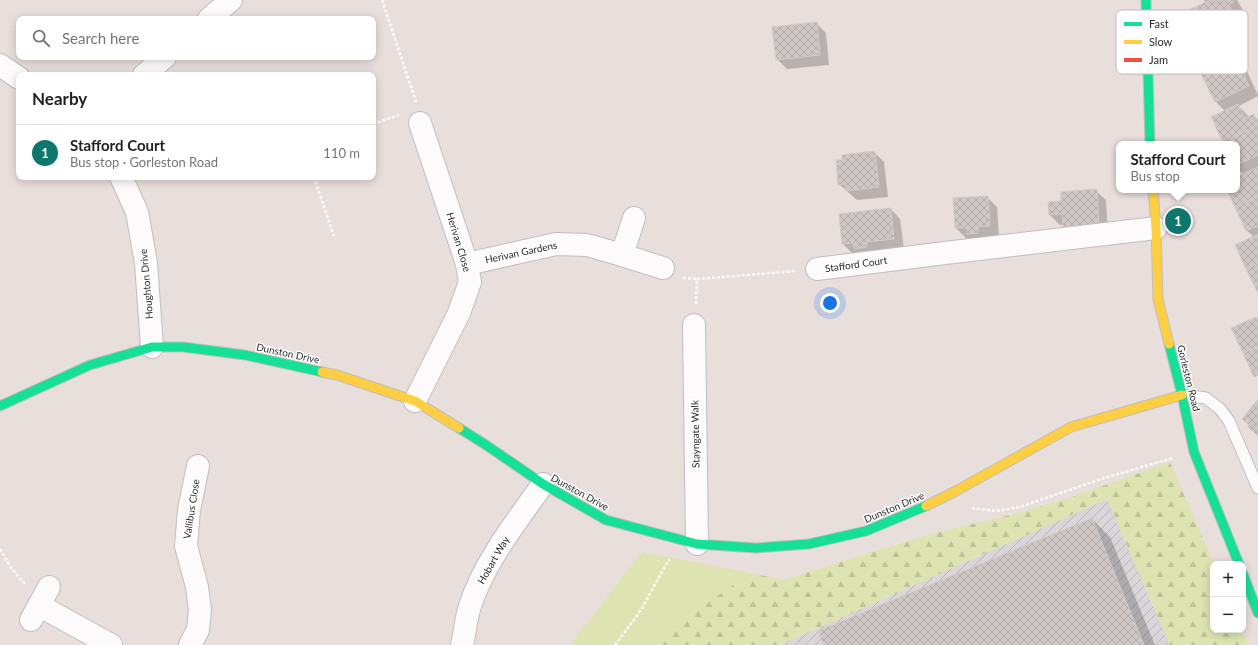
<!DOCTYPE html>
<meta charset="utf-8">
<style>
:root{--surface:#fff;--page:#f2f2f2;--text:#222;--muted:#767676;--line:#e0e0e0;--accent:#0f766e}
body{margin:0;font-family:Lato,sans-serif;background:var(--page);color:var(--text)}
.controls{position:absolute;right:12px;bottom:12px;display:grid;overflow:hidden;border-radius:8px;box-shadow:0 2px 10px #0003}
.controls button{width:36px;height:36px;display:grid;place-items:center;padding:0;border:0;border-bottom:1px solid var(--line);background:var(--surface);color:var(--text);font:20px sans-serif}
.you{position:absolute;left:830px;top:303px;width:14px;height:14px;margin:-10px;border:3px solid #fff;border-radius:50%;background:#1a73e8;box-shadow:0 0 0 6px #1a73e833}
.badge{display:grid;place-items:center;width:26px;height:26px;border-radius:50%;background:var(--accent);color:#fff;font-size:13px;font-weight:700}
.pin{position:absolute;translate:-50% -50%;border:2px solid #fff;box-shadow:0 1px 4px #0006}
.popup{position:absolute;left:1116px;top:141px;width:124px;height:52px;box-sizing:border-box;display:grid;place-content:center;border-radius:8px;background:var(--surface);filter:drop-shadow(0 1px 3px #0005);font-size:13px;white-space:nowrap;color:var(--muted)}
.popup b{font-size:15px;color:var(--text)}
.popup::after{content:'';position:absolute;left:50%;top:100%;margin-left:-8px;border:8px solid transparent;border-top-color:var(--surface)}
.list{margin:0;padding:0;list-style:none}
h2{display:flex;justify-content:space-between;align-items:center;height:52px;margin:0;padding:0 16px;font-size:17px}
h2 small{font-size:13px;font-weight:400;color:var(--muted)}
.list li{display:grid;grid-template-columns:26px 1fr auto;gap:12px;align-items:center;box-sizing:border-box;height:56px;padding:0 16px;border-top:1px solid var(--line)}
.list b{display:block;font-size:15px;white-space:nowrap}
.list p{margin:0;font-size:13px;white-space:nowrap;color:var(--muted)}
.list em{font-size:13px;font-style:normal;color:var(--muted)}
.icon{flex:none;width:22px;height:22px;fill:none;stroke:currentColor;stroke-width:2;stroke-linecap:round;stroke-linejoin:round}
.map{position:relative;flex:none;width:1258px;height:645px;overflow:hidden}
.search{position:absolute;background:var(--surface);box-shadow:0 2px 10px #0003;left:16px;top:16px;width:360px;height:44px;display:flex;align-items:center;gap:10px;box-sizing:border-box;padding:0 14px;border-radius:8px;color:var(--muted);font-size:15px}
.panel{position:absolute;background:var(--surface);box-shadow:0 2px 10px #0003;left:16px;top:72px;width:360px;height:108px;border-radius:8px}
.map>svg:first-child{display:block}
.industrial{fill:url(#industrial-furrows)}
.green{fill:#dde4b1}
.forest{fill:url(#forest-firs)}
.shadow{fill:#0003}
.building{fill:url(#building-cross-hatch);stroke:#d2cac9}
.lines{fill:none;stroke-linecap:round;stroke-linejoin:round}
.lane-casing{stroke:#c0bebf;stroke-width:13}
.street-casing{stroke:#c0bebf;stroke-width:24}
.fast-casing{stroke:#c0bebf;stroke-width:11}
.slow-casing{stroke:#c0bebf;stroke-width:11}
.path{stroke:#fcfafa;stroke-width:2.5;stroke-dasharray:3 2;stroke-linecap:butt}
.lane{stroke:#fcfafa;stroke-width:11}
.street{stroke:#fcfafa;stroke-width:22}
.fast{stroke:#16e098;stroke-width:9}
.slow{stroke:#ffcf43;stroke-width:9}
.labels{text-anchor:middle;stroke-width:3;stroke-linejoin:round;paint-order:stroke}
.street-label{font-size:10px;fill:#282828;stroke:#fff}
.key{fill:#fff;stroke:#bebebe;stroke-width:1}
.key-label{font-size:11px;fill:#282828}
</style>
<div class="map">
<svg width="1258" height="645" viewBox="0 0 1258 645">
<defs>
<pattern id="industrial-furrows" width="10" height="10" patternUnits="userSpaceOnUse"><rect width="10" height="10" fill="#d9d5d9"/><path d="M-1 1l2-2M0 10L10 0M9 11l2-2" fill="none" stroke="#bab7ba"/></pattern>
<pattern id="forest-firs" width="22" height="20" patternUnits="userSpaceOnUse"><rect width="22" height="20" fill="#dde4b1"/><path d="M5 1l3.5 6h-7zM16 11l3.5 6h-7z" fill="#bec498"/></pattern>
<pattern id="building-cross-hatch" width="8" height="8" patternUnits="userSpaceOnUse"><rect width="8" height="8" fill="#cec7c6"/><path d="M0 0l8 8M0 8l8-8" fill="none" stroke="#b1abaa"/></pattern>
</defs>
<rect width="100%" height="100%" fill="#e8dedc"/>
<path class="industrial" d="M1107 499 1170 645H780Z"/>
<path class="green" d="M642 552 751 573 645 645H570Z"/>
<path class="forest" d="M1170 462 1214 564H1213V630H1242L1249 645H1170L1107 499 780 645H645L751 573 783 580 927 535 1018 513 1069 498Z"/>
<g class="shadow">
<path d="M1204 0H1237L1244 12 1238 14 1247 33 1232 40 1239 47 1247 63 1244 65 1258 95V96L1239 106 1249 117 1254 115 1258 120V291L1254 237 1247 231 1228 190H1237V178L1244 175 1237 168V144H1225V111L1216 102 1193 54 1210 46 1195 30 1194 19 1206 3Z"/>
<path d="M816 23 826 33 829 65 787 69 777 59Z"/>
<path d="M874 152 884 162 888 197 857 200 839 184 844 161Z"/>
<path d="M1096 191 1106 200 1108 234 1074 237 1064 227V224L1060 225 1050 215 1063 202Z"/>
<path d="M987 197 997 207 999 236 987 237 988 243H978L972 238H966L956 228 954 199Z"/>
<path d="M891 209 900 219 904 249 853 254 843 244 840 215Z"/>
<path d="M1092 519 1110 537 1155 645H825Z"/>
</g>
<g class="building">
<path d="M1210 0H1234V2L1229 4 1238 23 1202 39 1198 30 1194 31 1189 20 1193 19 1189 10Z"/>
<path d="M817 22 820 55 776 60 772 27Z"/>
<path d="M1229 36 1237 53 1234 54 1238 62 1203 78 1192 54Z"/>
<path d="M1238 62 1249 86 1215 102 1203 78Z"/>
<path d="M1238 104 1245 118 1254 114 1258 125 1223 142 1211 117Z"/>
<path d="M1258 125V155L1237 165V144H1224L1223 142Z"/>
<path d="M875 151 879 187 846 191 845 184 838 185 836 160H842V155Z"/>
<path d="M1258 167V196L1235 207 1227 190H1237V177Z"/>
<path d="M1097 189 1099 225 1063 227 1062 214 1049 215 1048 202 1061 201V192Z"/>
<path d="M988 196 990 226 978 227V233L967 234V228H955L953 198Z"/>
<path d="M1258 196V226L1246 231 1235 207Z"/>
<path d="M891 208 894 239 867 242V247L854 249 853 243 842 244 839 214Z"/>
<path d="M1258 234V263L1246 269 1235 245Z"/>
<path d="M1258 263V293L1246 269Z"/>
<path d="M1256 317 1258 321V346L1243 353 1231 328Z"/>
<path d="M1258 346V375L1254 377 1243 353Z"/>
<path d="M1258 399V436L1248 427 1249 425 1242 419Z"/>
<path d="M1092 518 1144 645H824L818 631Z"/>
</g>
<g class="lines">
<defs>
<path id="lane" d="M1182 395 1206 398 1220 409 1229 421 1258 488"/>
<g id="street">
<path d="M209 19 231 0"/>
<path d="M0 65 19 78"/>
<path d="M144 75 165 57"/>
<path d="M121 177 137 212 146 263 152 347"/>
<path d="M622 255 634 218"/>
<path d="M467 264 556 244 587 245 622 255 663 268"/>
<path d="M817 269 945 253 1156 228"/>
<path d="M694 325 697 544"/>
<path d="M415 401 459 313 470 282 467 264 420 123"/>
<path d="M40 606 111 645"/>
<path d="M31 620 49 587"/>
<path d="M190 645 198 630 200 610 197 587 186 546 189 510 198 466"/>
<path d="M462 645C465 632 466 618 470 606 484 562 517 521 543 484"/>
</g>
<g id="fast">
<path d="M1146 0 1150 144"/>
<path d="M1169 344 1182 395 1194 452 1239 564"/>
<path d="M0 406 90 365 152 347H183L245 355 322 372"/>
<path d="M459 428 486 445 543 484 606 520 697 544 756 548 809 544 866 531 926 506"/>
<path d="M1243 574 1258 613"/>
</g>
<g id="slow">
<path d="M1153 190 1156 228 1158 299 1169 344"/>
<path d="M322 372 337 375 415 401 459 428"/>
<path d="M926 506 954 492 1071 427 1182 395"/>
</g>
</defs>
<use href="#lane" class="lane-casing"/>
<use href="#street" class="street-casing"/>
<use href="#fast" class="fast-casing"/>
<use href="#slow" class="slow-casing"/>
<g class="path">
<path d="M382 0 416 102"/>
<path d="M373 124 399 115"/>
<path d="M314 177 334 236"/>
<path d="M683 278 697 279"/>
<path d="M696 304 697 279 795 271"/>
<path d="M972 508 995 511 1020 507 1101 479 1173 458"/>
<path d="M0 549 11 568 25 584"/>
<path d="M615 645 641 610 668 561 670 560"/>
</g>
<use href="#lane" class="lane"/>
<use href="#street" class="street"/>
<use href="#fast" class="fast"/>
<use href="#slow" class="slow"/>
</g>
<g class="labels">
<g class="street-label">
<text transform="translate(459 242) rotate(73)" y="4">Herivan Close</text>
<text transform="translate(521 252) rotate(-12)" y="4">Herivan Gardens</text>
<text transform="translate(856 264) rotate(-8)" y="4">Stafford Court</text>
<text transform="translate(146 284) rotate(-95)" y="4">Houghton Drive</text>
<text transform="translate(288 353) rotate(12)" y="4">Dunston Drive</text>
<text transform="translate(1189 378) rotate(76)" y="4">Gorleston Road</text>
<text transform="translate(695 434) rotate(-91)" y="4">Stayngate Walk</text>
<text transform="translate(580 492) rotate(29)" y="4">Dunston Drive</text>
<text transform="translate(894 507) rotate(-23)" y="4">Dunston Drive</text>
<text transform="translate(191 509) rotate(-81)" y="4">Vallibus Close</text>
<text transform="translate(493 560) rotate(-60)" y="4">Hobart Way</text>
</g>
</g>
<rect x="1116" y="10" width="132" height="64" rx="6" class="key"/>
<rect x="1124" y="22" width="18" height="4" fill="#16e098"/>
<rect x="1124" y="40" width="18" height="4" fill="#ffcf43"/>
<rect x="1124" y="58" width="18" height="4" fill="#f24e42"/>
<g class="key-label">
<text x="1149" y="28">Fast</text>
<text x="1149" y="46">Slow</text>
<text x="1149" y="64">Jam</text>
</g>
</svg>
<div class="controls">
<button>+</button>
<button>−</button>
</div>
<div class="you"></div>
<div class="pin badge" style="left:1178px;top:221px">1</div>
<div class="popup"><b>Stafford Court</b>Bus stop</div>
<div class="search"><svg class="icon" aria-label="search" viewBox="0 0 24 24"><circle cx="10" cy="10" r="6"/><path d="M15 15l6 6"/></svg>Search here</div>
<section class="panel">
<h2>Nearby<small></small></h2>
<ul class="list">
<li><span class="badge">1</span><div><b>Stafford Court</b><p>Bus stop · Gorleston Road</p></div><em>110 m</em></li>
</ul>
</section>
</div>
